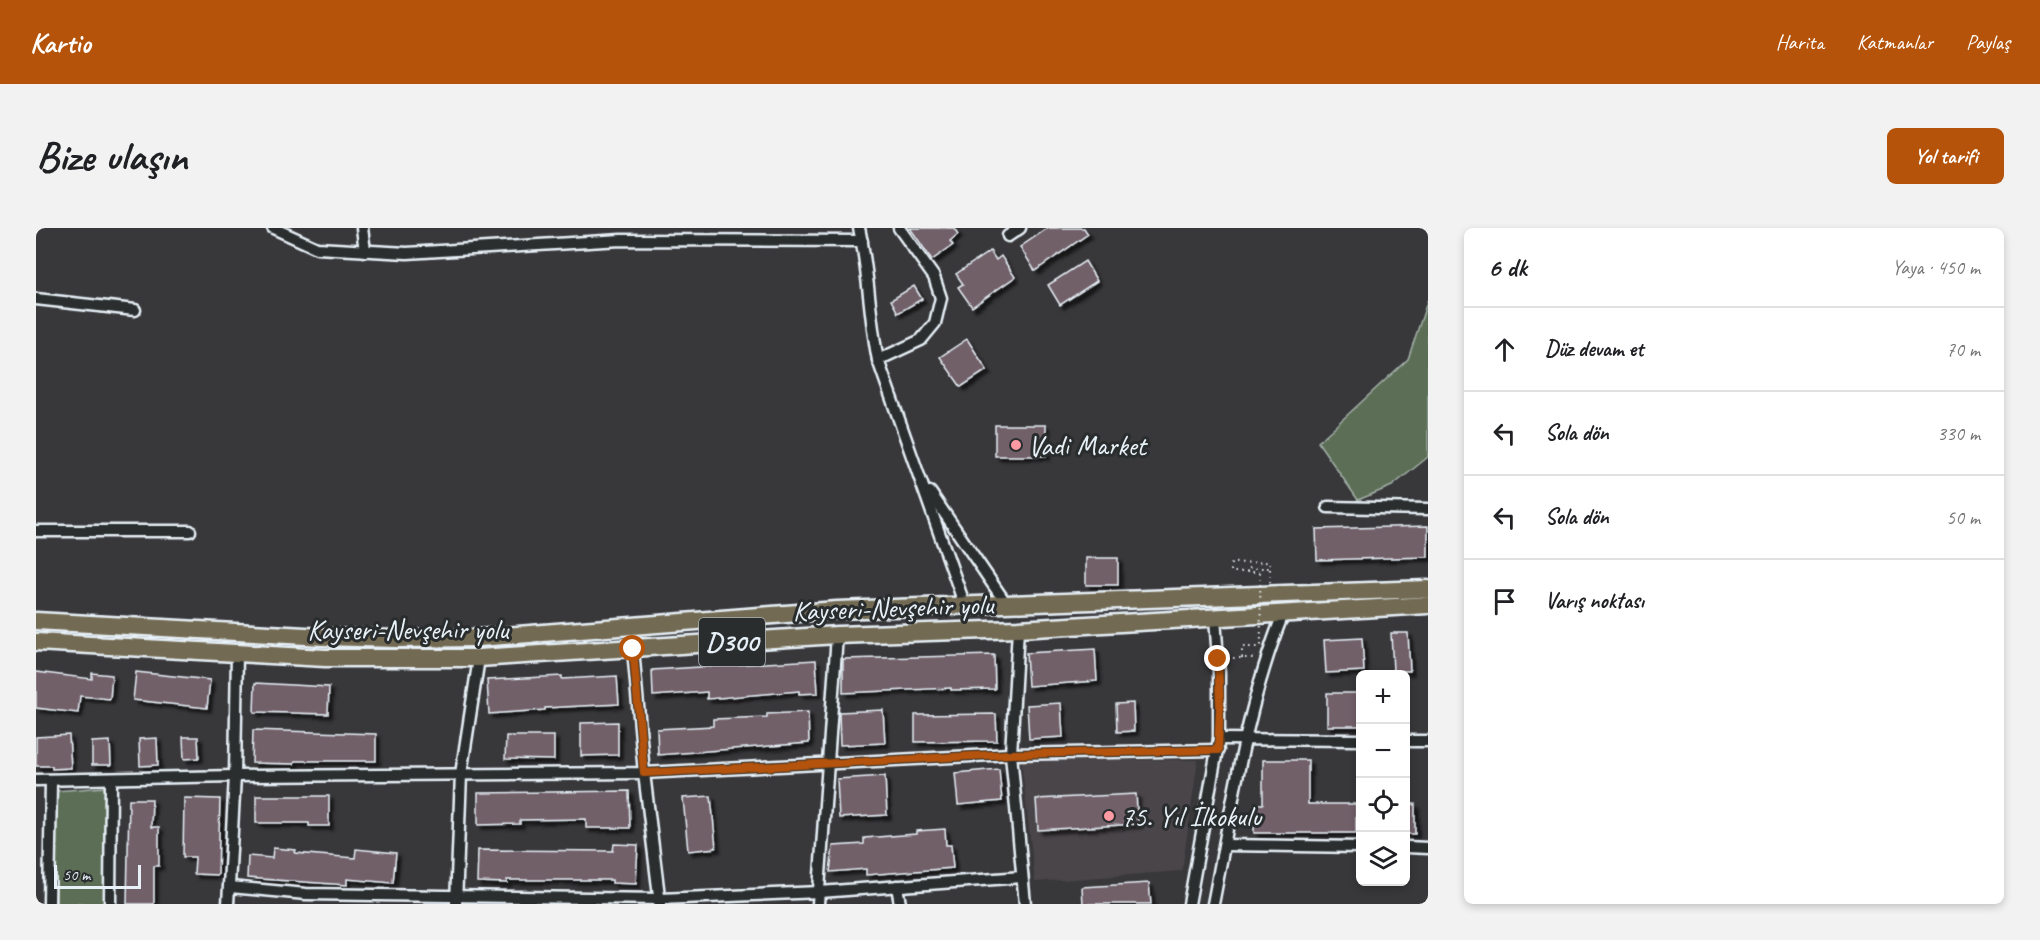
<!DOCTYPE html>
<html lang="tr">
<meta charset="utf-8">
<style>
:root{--surface:#fff;--page:#f2f2f2;--text:#202124;--muted:#757577;--line:#e0e0e0;--accent:#b45309}
body{margin:0;font-family:Caveat,sans-serif;background:var(--page);color:var(--text)}
.controls{position:absolute;right:18px;bottom:18px;display:grid;overflow:hidden;border-radius:9px;box-shadow:0 3px 9px #0003}
.controls button{width:54px;height:54px;display:grid;place-items:center;padding:0;border:0;border-bottom:2px solid var(--line);background:var(--surface);color:var(--text);font:30px sans-serif}
.scale{position:absolute;left:18px;bottom:15px;width:87px;box-sizing:border-box;padding-left:6px;border:3px solid #e8f1f8;border-top:0;font-size:16px;line-height:21px;white-space:nowrap;color:#e8f1f8;-webkit-text-stroke:4px #2a2d2e;paint-order:stroke}
.stop{position:absolute;width:18px;height:18px;margin:-14px;border:4px solid #b45309;border-radius:50%;background:#fff}
.stop.end{background:#b45309;border-color:#fff;box-shadow:0 2px 6px #0008}
.list{margin:0;padding:0;list-style:none}
h2{display:flex;justify-content:space-between;align-items:center;height:78px;margin:0;padding:0 24px;font-size:26px}
h2 small{font-size:20px;font-weight:400;color:var(--muted)}
.list li{display:grid;grid-template-columns:39px 1fr auto;gap:18px;align-items:center;box-sizing:border-box;height:84px;padding:0 24px;border-top:2px solid var(--line)}
.list b{display:block;font-size:22px;white-space:nowrap}
.list em{font-size:20px;font-style:normal;color:var(--muted)}
.icon{flex:none;width:33px;height:33px;fill:none;stroke:currentColor;stroke-width:2;stroke-linecap:round;stroke-linejoin:round}
.map{position:relative;flex:none;width:1392px;height:676px;overflow:hidden;border-radius:9px}
header{display:flex;align-items:center;gap:36px;box-sizing:border-box;height:84px;padding:0 30px;background:var(--accent);color:#fff}
header strong{font-size:28px}
nav{display:flex;gap:33px;margin-inline-start:auto;font-size:21px}
.intro{display:flex;align-items:center;justify-content:space-between;box-sizing:border-box;height:144px;padding:0 36px}
h1{margin:0;font-size:42px}
.button{padding:15px 27px;border-radius:9px;background:var(--accent);color:#fff;font-size:21px;font-weight:700}
main{display:flex;gap:36px;padding:0 36px}
aside{flex:1;background:var(--surface);border-radius:9px;box-shadow:0 3px 9px #0003}
.map>svg:first-child{display:block}
.built{fill:#494448}
.green{fill:#5d6e57;stroke:#a2b0a8;stroke-width:1.5}
.building{fill:#726169;stroke:#e8f1f8;stroke-width:1.5;filter:url(#shadow)}
.lines{fill:none;stroke-linecap:round;stroke-linejoin:round}
.minor-casing{stroke:#e8f1f8;stroke-width:15}
.highway-casing{stroke:#e8f1f8;stroke-width:21}
.path{stroke:#e8f1f8;stroke-width:2;stroke-dasharray:1.5 4.5;stroke-linecap:butt}
.minor{stroke:#2a2d2e;stroke-width:10}
.highway{stroke:#736b52;stroke-width:16}
.path-bridge{stroke:#e8f1f8;stroke-width:2;stroke-dasharray:1.5 4.5;stroke-linecap:butt}
.route{stroke:#b45309;stroke-width:8}
.poi-dot{fill:#ff9aa2;stroke:#2a2d2e;stroke-width:2}
.labels{text-anchor:middle;stroke-width:6;stroke-linejoin:round;paint-order:stroke}
.shield{fill:#2a2d2e;stroke:#afb6bb;stroke-width:1.5}
.shield-label{font-size:27px;font-weight:bold;fill:#e8f1f8}
.poi-label{font-size:28px;fill:#e8f1f8;stroke:#2a2d2e;text-anchor:start}
.street-label{font-size:28px;fill:#e8f1f8;stroke:#2a2d2e}
</style>
<header>
<strong>Kartio</strong>
<nav><a>Harita</a><a>Katmanlar</a><a>Paylaş</a></nav>
</header>
<div class="intro"><h1>Bize ulaşın</h1><a class="button">Yol tarifi</a></div>
<main>
<div class="map">
<svg width="1392" height="676" viewBox="0 0 1392 676">
<defs>
<filter id="shadow"><feDropShadow dx="4" dy="4" stdDeviation="1.5" flood-color="#0009"/></filter>
</defs>
<rect width="100%" height="100%" fill="#38373a"/>
<filter id="ink" filterUnits="userSpaceOnUse"><feTurbulence type="fractalNoise" baseFrequency=".0167" numOctaves="2"/><feDisplacementMap in="SourceGraphic" scale="12" xChannelSelector="R" yChannelSelector="G"/><feConvolveMatrix kernelMatrix="1 2 1 2 8 2 1 2 1" color-interpolation-filters="sRGB"/></filter>
<g filter="url(#ink)">
<path class="built" d="M985 532H1162L1146 643 999 654Z"/>
<g class="green">
<path d="M1392 71V229L1356 258 1322 272 1282 214 1372 131Z"/>
<path d="M70 559 71 676H20V563Z"/>
</g>
<g class="building">
<path d="M874 0H918L922 6 914 13 917 17 896 32Z"/>
<path d="M1012 0H1048L1052 6 999 43 984 19Z"/>
<path d="M954 23 960 32 965 28 979 49 936 79 922 59 927 56 920 46Z"/>
<path d="M1049 33 1061 53 1024 77 1012 57Z"/>
<path d="M878 58 886 71 862 85 855 72Z"/>
<path d="M931 111 951 142 925 159 904 129Z"/>
<rect x="959" y="197" width="51" height="31"/>
<path d="M1392 298V329L1281 332 1280 301Z"/>
<rect x="1050" y="330" width="32" height="27"/>
<path d="M1355 405H1372L1374 443H1357Z"/>
<path d="M1326 410 1328 443 1290 445 1288 412Z"/>
<path d="M1059 421 1061 453 992 458 990 425Z"/>
<path d="M958 427 959 461 915 462V460L807 465V431Z"/>
<path d="M780 432 782 465 763 466V463L671 471V464L617 468 616 442Z"/>
<path d="M0 444 56 451V445L76 447 74 471 44 468 42 485 0 480Z"/>
<path d="M100 444 174 452 171 480 97 472Z"/>
<path d="M526 448V451L581 448 583 476 509 480V482L453 486 451 452Z"/>
<path d="M219 455 293 459 292 486 218 484Z"/>
<rect x="1291" y="465" width="33" height="33"/>
<path d="M1025 475 1027 509 993 511 991 477Z"/>
<path d="M1097 475 1098 503 1081 504 1080 476Z"/>
<path d="M847 482 849 515 804 517 803 484Z"/>
<path d="M772 484 773 515 622 527 621 501 677 498V491L731 489V486Z"/>
<path d="M960 486 961 513 879 514V487Z"/>
<path d="M582 494V527L545 528V495Z"/>
<path d="M217 502 340 506V533H259L258 536 216 535Z"/>
<path d="M33 507 35 540 16 541V538H0V509Z"/>
<path d="M470 508H518V532L469 531Z"/>
<path d="M147 509H162L163 530 148 531Z"/>
<path d="M121 510 122 537 104 538 103 511Z"/>
<path d="M74 513 75 537H56V514Z"/>
<path d="M1227 532H1272V576H1320V605H1218V576H1227Z"/>
<path d="M963 541 966 573 922 577 919 545Z"/>
<path d="M849 548 851 587 803 590 801 551Z"/>
<path d="M593 563 594 600H550V591L484 592V596L442 597V565Z"/>
<path d="M1100 566 1102 596 1002 602 1000 571Z"/>
<path d="M220 568H293V598H273V595H220Z"/>
<path d="M675 568 680 620 652 623 647 570Z"/>
<path d="M148 570 184 571 182 647 158 646 159 629H147Z"/>
<path d="M93 571H116L115 599H123V638H118V676H91Z"/>
<rect x="1370" y="576" width="9" height="30"/>
<path d="M909 601 910 617H915L917 640 830 647V641L794 644 797 618 828 616V610L880 606V603Z"/>
<path d="M578 616 602 617 600 656 576 655V652H471V655L441 654 442 622 577 623Z"/>
<path d="M237 620 260 622 259 625 319 630 320 621 360 625 357 655 311 651V657L211 650 212 628 236 630Z"/>
<path d="M1113 655 1115 676H1047L1046 659Z"/>
</g>
<g class="lines">
<defs>
<g id="minor">
<path d="M237 0 281 20 371 25 585 12 826 13"/>
<path d="M326 0 329 23"/>
<path d="M823 0C833 44 833 88 842 132L929 378"/>
<path d="M972 8 984 0"/>
<path d="M0 71 99 82"/>
<path d="M842 132 885 112 899 95 905 70 898 49 863 0"/>
<path d="M894 264 971 377"/>
<path d="M1292 279 1392 281"/>
<path d="M0 303H154"/>
<path d="M982 401 975 526 989 676"/>
<path d="M597 421 608 545 624 676"/>
<path d="M1183 511 1324 512"/>
<path d="M1370 513H1392"/>
<path d="M0 552 199 548 608 545 975 526 1182 522"/>
<path d="M1189 617 1324 619"/>
<path d="M1370 619 1392 620"/>
<path d="M861 658 864 676"/>
<path d="M194 659 270 666 624 671 784 664 986 649"/>
<path d="M13 676 15 553"/>
<path d="M74 676 75 552"/>
<path d="M192 676 199 548 201 425"/>
<path d="M420 676 425 546 443 430"/>
<path d="M782 676 801 407"/>
<path d="M1153 676 1183 511V445L1179 390"/>
<path d="M1177 676C1196 579 1210 478 1247 386"/>
</g>
<g id="highway">
<path d="M0 393 288 409 360 411 442 410 801 382 1392 361"/>
<path d="M0 414 289 430H443L801 407 982 401 1392 377"/>
</g>
</defs>
<use href="#minor" class="minor-casing"/>
<use href="#highway" class="highway-casing"/>
<g class="path">
<path d="M1211 344V340H1234"/>
<path d="M1224 344H1195V335L1234 334V354"/>
<path d="M1191 430H1219"/>
<path d="M1206 430V419H1222"/>
</g>
<use href="#minor" class="minor"/>
<use href="#highway" class="highway"/>
<path class="path-bridge" d="M1224 344 1225 419"/>
</g>
</g>
<g class="lines" filter="url(#ink)">
<path class="route" d="M597 421 608 545 975 526 1182 522 1184 478 1182 431"/>
</g>
<g class="poi-dot">
<circle cx="980" cy="217" r="6"/>
<circle cx="1073" cy="588" r="6"/>
</g>
<g class="labels">
<rect class="shield" x="663" y="390" width="66" height="48" rx="4.5"/>
<g class="shield-label">
<text x="696" y="423">D300</text>
</g>
<g class="poi-label">
<text x="992" y="227">Vadi Market</text>
<text x="1085" y="598">75. Yıl İlkokulu</text>
</g>
<g class="street-label">
<text transform="translate(857 379) rotate(-2)" y="10">Kayseri-Nevşehir yolu</text>
<text x="372" y="411">Kayseri-Nevşehir yolu</text>
</g>
</g>
</svg>
<div class="controls">
<button>+</button>
<button>−</button>
<button><svg class="icon" aria-label="locate" viewBox="0 0 24 24"><circle cx="12" cy="12" r="6"/><path d="M12 2v4M12 18v4M2 12h4M18 12h4"/></svg></button>
<button><svg class="icon" aria-label="layers" viewBox="0 0 24 24"><path d="M12 4l9 5-9 5-9-5zM3 14l9 5 9-5"/></svg></button>
</div>
<div class="scale">50 m</div>
<div class="stop" style="left:597px;top:421px"></div>
<div class="stop end" style="left:1182px;top:431px"></div>
</div>
<aside>
<h2>6 dk<small>Yaya · 450 m</small></h2>
<ul class="list">
<li><svg class="icon" aria-label="ahead" viewBox="0 0 24 24"><path d="M12 20V5M6 11l6-6 6 6"/></svg><div><b>Düz devam et</b></div><em>70 m</em></li>
<li><svg class="icon" aria-label="left" viewBox="0 0 24 24"><path d="M17 20v-9H6M10 6l-5 5 5 5"/></svg><div><b>Sola dön</b></div><em>330 m</em></li>
<li><svg class="icon" aria-label="left" viewBox="0 0 24 24"><path d="M17 20v-9H6M10 6l-5 5 5 5"/></svg><div><b>Sola dön</b></div><em>50 m</em></li>
<li><svg class="icon" aria-label="arrive" viewBox="0 0 24 24"><path d="M6 21V4h12l-3 4 3 4H6"/></svg><div><b>Varış noktası</b></div></li>
</ul>
</aside>
</main>
